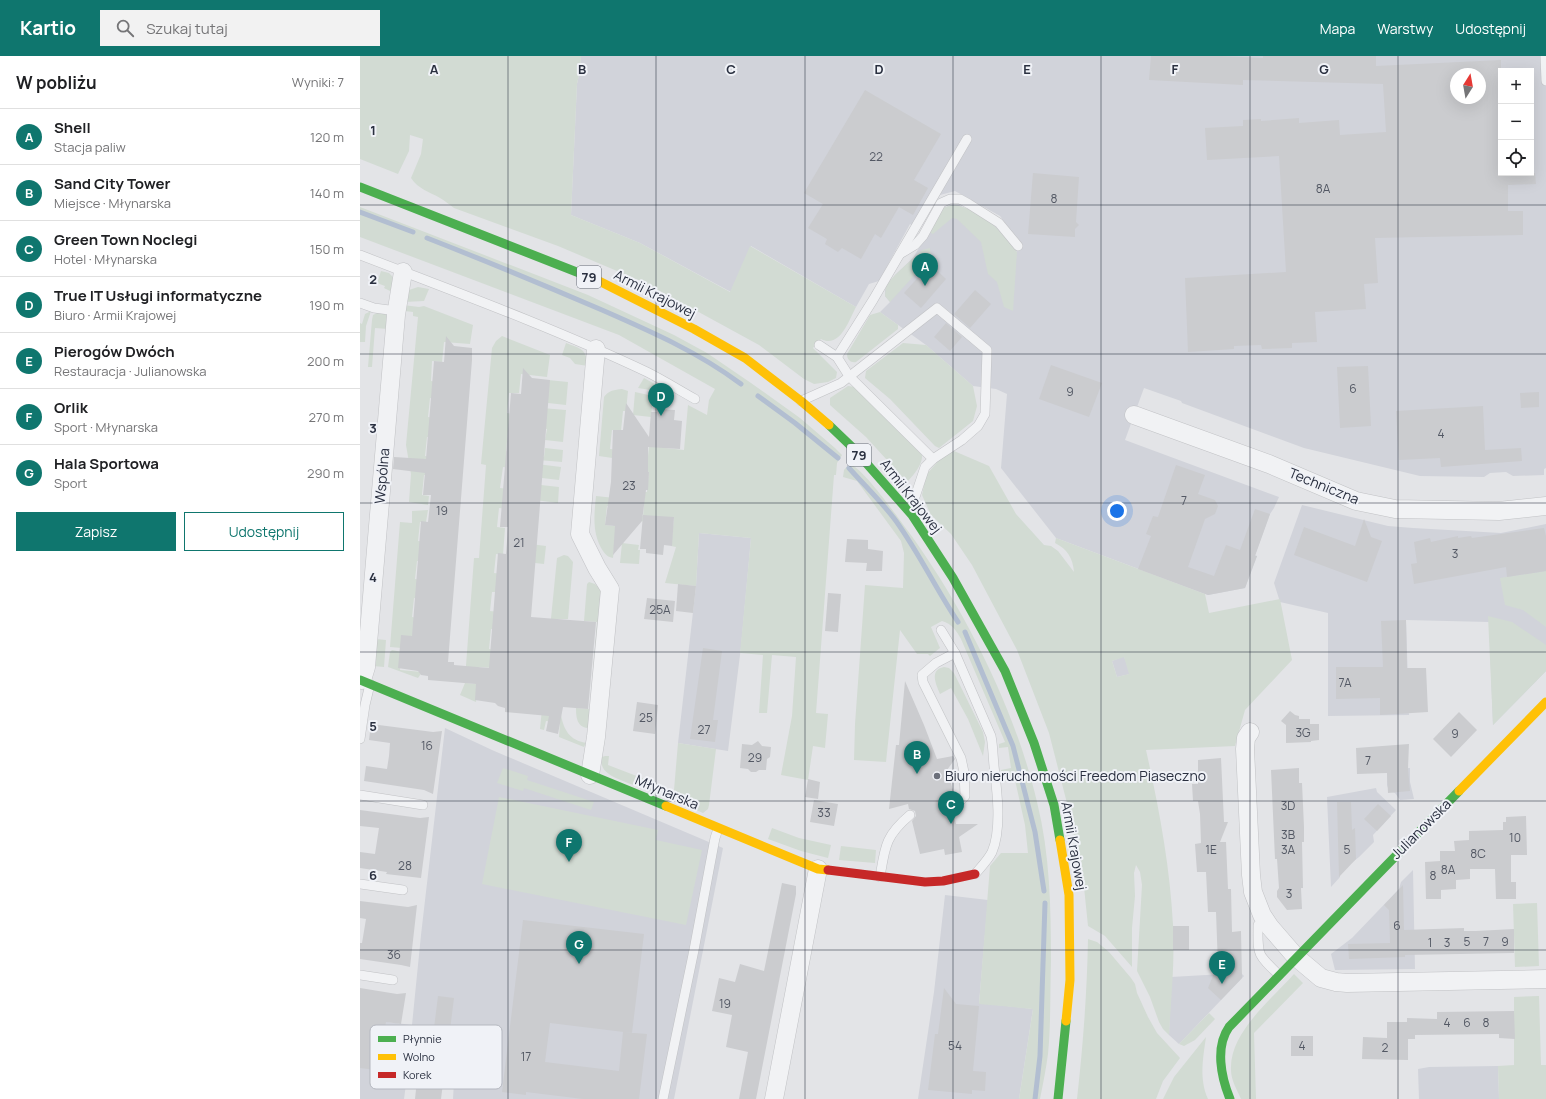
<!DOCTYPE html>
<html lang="pl">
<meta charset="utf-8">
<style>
:root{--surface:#fff;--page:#f2f2f2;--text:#202124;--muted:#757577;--line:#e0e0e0;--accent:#0f766e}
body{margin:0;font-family:Manrope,sans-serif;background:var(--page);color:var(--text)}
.controls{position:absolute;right:12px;top:12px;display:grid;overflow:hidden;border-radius:0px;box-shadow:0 4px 16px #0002}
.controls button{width:36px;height:36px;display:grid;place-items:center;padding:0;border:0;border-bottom:1px solid var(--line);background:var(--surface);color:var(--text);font:20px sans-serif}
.compass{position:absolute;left:1090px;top:12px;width:36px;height:36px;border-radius:50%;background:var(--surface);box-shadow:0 4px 16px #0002;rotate:11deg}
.you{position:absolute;left:757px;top:455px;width:14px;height:14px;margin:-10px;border:3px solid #fff;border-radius:50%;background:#1a73e8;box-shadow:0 0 0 6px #1a73e833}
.badge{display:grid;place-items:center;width:26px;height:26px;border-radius:50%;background:var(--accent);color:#fff;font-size:13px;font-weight:700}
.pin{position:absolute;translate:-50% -33px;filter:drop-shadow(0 1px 2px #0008)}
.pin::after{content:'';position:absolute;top:21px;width:14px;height:12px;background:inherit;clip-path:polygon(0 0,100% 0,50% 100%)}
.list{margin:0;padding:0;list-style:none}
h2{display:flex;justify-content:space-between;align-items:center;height:52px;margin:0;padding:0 16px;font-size:17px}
h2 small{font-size:13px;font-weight:400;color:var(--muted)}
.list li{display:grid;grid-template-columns:26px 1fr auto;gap:12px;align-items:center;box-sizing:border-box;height:56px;padding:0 16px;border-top:1px solid var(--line)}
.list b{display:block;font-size:15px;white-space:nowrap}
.list p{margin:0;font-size:13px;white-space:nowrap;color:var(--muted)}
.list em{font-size:13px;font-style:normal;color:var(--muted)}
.actions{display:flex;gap:8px;padding:12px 16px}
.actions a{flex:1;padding:9px 0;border:1px solid var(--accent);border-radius:0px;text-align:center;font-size:14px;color:var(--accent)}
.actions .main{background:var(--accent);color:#fff}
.icon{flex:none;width:22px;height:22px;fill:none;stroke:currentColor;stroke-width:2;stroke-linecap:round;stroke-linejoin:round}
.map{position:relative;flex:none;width:1186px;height:1043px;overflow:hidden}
header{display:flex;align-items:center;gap:24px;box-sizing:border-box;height:56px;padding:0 20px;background:var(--accent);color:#fff}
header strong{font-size:19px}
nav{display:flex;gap:22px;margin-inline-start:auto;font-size:14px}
.search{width:280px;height:36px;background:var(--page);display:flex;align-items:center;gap:10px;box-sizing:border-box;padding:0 14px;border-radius:0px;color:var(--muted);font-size:15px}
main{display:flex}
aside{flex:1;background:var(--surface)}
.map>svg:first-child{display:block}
.built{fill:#d1d3da;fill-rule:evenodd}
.green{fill:#d2dbd3;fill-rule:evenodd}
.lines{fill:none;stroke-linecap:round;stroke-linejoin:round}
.stream{stroke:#b2bed1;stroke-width:5}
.building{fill:#cbcccf;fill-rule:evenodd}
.lane-casing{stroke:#c1c2c5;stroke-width:10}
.street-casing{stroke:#c1c2c5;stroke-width:19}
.lane{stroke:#f1f2f4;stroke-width:9}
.street{stroke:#f1f2f4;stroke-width:18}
.fast{stroke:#4caf50;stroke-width:9}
.slow{stroke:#ffc107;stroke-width:9}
.jam{stroke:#c62828;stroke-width:9}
.grid{fill:none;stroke:#2a3040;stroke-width:1;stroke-opacity:0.55}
.poi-dot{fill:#6b6f7a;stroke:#f0f2f7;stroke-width:1.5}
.labels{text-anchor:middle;stroke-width:4;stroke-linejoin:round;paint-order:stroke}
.number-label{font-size:12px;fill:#535864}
.shield{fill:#f0f2f7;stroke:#656a77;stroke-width:1}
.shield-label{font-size:13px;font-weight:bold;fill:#2a3040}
.street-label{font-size:14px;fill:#2a3040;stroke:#f0f2f7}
.poi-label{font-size:14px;fill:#2a3040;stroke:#f0f2f7;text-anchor:start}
.key{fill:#f0f2f7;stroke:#b5b8c0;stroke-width:1}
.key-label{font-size:11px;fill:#2a3040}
.grid-label{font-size:13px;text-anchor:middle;font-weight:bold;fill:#2a3040;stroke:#f0f2f7;stroke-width:4;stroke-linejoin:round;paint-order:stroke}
</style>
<header>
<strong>Kartio</strong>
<div class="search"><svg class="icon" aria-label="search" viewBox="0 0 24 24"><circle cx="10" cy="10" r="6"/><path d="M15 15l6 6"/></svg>Szukaj tutaj</div>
<nav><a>Mapa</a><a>Warstwy</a><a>Udostępnij</a></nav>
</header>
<main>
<aside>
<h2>W pobliżu<small>Wyniki: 7</small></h2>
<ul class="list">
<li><span class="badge">A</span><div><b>Shell</b><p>Stacja paliw</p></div><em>120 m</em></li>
<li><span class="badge">B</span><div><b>Sand City Tower</b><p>Miejsce · Młynarska</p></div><em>140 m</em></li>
<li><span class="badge">C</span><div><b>Green Town Noclegi</b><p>Hotel · Młynarska</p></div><em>150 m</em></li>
<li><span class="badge">D</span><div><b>True IT Usługi informatyczne</b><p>Biuro · Armii Krajowej</p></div><em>190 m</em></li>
<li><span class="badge">E</span><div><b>Pierogów Dwóch</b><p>Restauracja · Julianowska</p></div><em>200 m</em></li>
<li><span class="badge">F</span><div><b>Orlik</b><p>Sport · Młynarska</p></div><em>270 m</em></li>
<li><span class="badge">G</span><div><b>Hala Sportowa</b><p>Sport</p></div><em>290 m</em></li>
</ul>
<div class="actions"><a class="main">Zapisz</a><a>Udostępnij</a></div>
</aside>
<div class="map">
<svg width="1186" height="1043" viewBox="0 0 1186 1043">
<rect width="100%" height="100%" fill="#e3e4e7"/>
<g class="built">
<path d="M221 0H1186V412L1184 413V419L1153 420 1146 416 1130 417 1124 421 1060 420 944 392 822 347 821 345 784 332 765 384 919 441 914 452 910 458 895 499 897 500 885 532 848 539 696 482 641 412 647 338 636 333 613 330 566 289 520 256 530 246 525 240V234L535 219 553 202 583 152 592 149H599L634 169 657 196 658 184 640 160 595 135 580 139 559 174 550 168 519 225 509 228 496 251 391 190 371 236 280 187 211 159 217 28 220 14ZM1141 15H1171V117H1141ZM1096 18H1120V42H1096Z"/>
<path d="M942 449 1028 470 1053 472 1141 477 1186 468V615L1133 669 1129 566 1046 564 1049 659 968 660V557L920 546 914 527Z"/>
<path d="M339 477 391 482 381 591 368 695 318 687 336 530Z"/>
<path d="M764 600 770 618 757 621 752 605Z"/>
<path d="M85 672 132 694 363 792 314 1043H93L94 1026 47 1021 44 1043H0V990L3 963 52 969 61 879Z"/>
<path d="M1050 712V726L1054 743 1040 744 1035 737 1029 735 1027 729V713Z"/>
<path d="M1016 732 1017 736 1036 754 1013 779 1014 786 999 801 980 816V821L971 831 967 741Z"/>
<path d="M1053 814 1055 913 975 914 971 898 992 882 1039 833 1041 826Z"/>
<path d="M585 839 628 844 619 947 673 953 659 1043H558L574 936Z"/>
<path d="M881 917 884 920 819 988 809 979 811 921Z"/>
<path d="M1138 1010 1139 1043H1059L1058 1013 1069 1011Z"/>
</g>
<g class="green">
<path d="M0 0H221L220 14 217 28 211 159 280 187 370 236 390 190 496 251C489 264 480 293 461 283L453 292 477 316 476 322 468 326 454 328 444 323 399 289 324 248 283 226 198 190 94 152C89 148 85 145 80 142 70 136 58 133 51 122L61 98 63 83 50 79 49 95 38 118 0 103Z"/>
<path d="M592 149C608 149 633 166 643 179 648 184 652 191 657 196L653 255 644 251 637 226 628 218 621 186 597 163 592 162 573 178 569 176 583 152Z"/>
<path d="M0 151 228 239 314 279 347 297 391 327 440 362 475 392 482 399 477 407 476 419H474L456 657 468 658 465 692 453 690 448 724 421 719 432 660 436 601 412 599 407 657H399L403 599 380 597 391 482 339 477 336 530 305 527 316 491 311 490 314 462 292 466 279 465 280 460H283L284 450 280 449 282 436H287L289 416 282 415 288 400 289 390 305 389V392L324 394 328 349 347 359 349 344 355 333 259 279 0 181Z"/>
<path d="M570 192 571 201 530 246 525 240 526 229 535 219 562 194Z"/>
<path d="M21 215 29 217C36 223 34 228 30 235L24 232 25 230 17 227Z"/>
<path d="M58 231 69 233 64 245 44 246 49 234Z"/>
<path d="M43 249 59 251 64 250 113 269 110 288 84 286 82 306 72 305 71 325 79 326 77 343 70 342 68 361 75 362 73 381H67L65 400 72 401 70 419H64L62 439 69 440 68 449 49 446 51 418 46 389 58 261 53 260V256L45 255Z"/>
<path d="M11 255 6 270 5 286H0V267L2 268 5 258Z"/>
<path d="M520 256 538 269V273L496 306C491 307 487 304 487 298L510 259Z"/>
<path d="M17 257H25L27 260 28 273 15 272 12 311H8L12 264 13 259Z"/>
<path d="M142 280 190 299 187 321 161 318 159 337H149L147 357 155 358 148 375 146 395 152 396 150 412 143 411 140 432 149 433 147 453 139 452 137 471 145 472 143 499 136 498 134 517 142 518 140 536H132L130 555 139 556 138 574 131 573 129 593 135 594 133 612 119 611 118 624 105 623 114 502H119L126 409 121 408 132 292 136 285Z"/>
<path d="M206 287C221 293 226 292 228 310L215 308 210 302 202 299Z"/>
<path d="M543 287 566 289 613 330 617 350 613 365 579 392 575 390 530 343 505 322 506 315Z"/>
<path d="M284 322 309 336V337L278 332Z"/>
<path d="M188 324 208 326 206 349 188 347 186 336Z"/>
<path d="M488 330 495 331 562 399C563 408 553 420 547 426L506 381 470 349V342Z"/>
<path d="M262 333 268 335 266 355H263L261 375 252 374 250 393 260 394 259 403 239 400 244 341C249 334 254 334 262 333Z"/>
<path d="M275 336 293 340 291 361 273 359Z"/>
<path d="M182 352 206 354 203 386 185 384 187 373 181 372Z"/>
<path d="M185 392 203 394 202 406 178 404V401H184Z"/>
<path d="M594 395 629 410 656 458 684 489 691 490 698 495 714 516C713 502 707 493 695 487L696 482 845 538 849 557 920 543 932 604 885 654 875 690 786 694C799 752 810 810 813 869 815 905 811 943 809 979L803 973 799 966 790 941 777 915 782 829 780 816 776 809 774 817 775 840 772 872V911L745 880 728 870 724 831 709 755 689 677 657 594 612 509 591 478 571 459 562 439 566 419 580 403ZM764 601 769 618 757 621 752 605Z"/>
<path d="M177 408 201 411 199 424 182 422Z"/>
<path d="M489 408C502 410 538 462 548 475 604 552 655 652 677 746 690 798 691 852 691 905 690 936 691 967 688 998 686 1013 683 1028 680 1043H659L673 953 619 948 630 810 641 797H668L665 769 655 724 642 725 641 714 651 712 648 691 639 692V688L645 686 601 583C596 574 592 568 582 565L571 571 580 592 570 600 568 598H557L540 574 526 706 494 704 495 668 505 529 543 532 544 497 541 485 497 425 483 421 484 414Z"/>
<path d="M181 429 199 431 198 447 175 444Z"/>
<path d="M236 440 255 442 254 451 247 450 245 469 256 470 253 502C248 501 246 499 243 495 232 478 234 460 236 440Z"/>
<path d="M68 454 66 466H60L58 485 65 486 63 505H57L55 523 61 524 60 543 54 542 52 561 58 562 57 581 42 592 30 591 40 466 52 467V455Z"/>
<path d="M262 487 279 489 278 494H280L279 508 260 507Z"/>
<path d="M170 488 186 490 184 508 175 507Z"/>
<path d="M204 499 208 500 213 506 208 563H195L188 650 201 659C204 675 210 684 226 687L224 691 199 681 200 667 186 665 184 674 180 673 197 502Z"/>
<path d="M1186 515V571L1163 554 1145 549 1140 522Z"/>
<path d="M229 526 235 528 244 537 232 672C218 673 216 664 216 652L230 653 237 566 224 565 227 528Z"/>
<path d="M1128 560 1152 566 1186 589V615L1133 669Z"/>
<path d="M16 583 26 584 24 611 13 610Z"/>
<path d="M32 594 42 596 40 614 62 616 58 622 28 611 30 596Z"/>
<path d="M584 611 589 612 594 617 623 676 625 686 623 700 608 663 591 632 580 638C576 628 569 614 584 611Z"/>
<path d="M105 627 117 628 116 646 100 639Z"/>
<path d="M318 687 356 693 349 749 348 753 343 757 311 743 314 734Z"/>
<path d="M245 700H249L248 709 300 729 296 737C285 733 257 724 249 718 243 714 240 708 242 701Z"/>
<path d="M143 712 168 720 167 724 234 746 231 754 164 732 163 735 137 727Z"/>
<path d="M139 741 298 774 296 784 342 794 326 869 122 828Z"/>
<path d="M412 772 439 782 471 789 468 802 441 795 408 783Z"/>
<path d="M481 790 516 794 515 807 479 804Z"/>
<path d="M1177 847 1179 910 1155 911 1153 848Z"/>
<path d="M728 883 737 886 749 896 771 922 775 928 777 937 788 961 797 977 820 1002 803 1025 796 1043H717C723 990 727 937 728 883Z"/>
<path d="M934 918 943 927 894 977 896 1043H881C877 1034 871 1024 871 1014 869 977 911 944 934 918Z"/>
<path d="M1179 940 1181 1009H1186V1043H1139L1138 1010 1154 1009V941Z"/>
<path d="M849 957 855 963 835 984 824 990 819 988Z"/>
<path d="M846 981C843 1002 839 1023 848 1043H803L814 1021Z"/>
</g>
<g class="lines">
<g class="stream">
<path d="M0 156 53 176"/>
<path d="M67 182C126 205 184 229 242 254 290 275 338 296 381 328"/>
<path d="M398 340 435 367 478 402"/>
<path d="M489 412C504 429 522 446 536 465 559 497 576 533 598 566"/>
<path d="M605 576 653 690 675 776 684 835"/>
<path d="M675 1043 680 1000 685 847"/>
</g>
</g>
<g class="building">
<path d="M791 0H861L903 2V0H1016V10L1141 4V117H1175L1176 128 1148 129V155H1163V179L1015 182 1018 227 1004 228 1006 253 955 256 957 286 932 287V292L902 293 901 289 874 290V293L828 296 825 222 926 216 919 100 847 104 845 72 883 70V64L901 63V65L939 62V67L979 64 980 79 1026 76 1023 28 883 24V29L789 24ZM1096 18H1120V42H1096Z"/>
<path d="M505 34 581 78 554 124 568 132 553 159 539 151 521 182 515 178 501 203 482 192 478 196 465 188 467 183 448 172 463 148 444 137Z"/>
<path d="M673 117 719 121 716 166 719 169 715 173V181L668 178Z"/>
<path d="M570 208 586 223 561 252 544 237Z"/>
<path d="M615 234 631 248 610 272 594 258Z"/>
<path d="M586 267 602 281 590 295 574 281Z"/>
<path d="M86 280 94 290 112 292V304L88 606H94V609L129 612 138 497 146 498 148 471H140L151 337 161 338 163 312 172 322 190 324 171 561 236 566 228 653 203 651 198 678 186 675 189 660 145 656V652L138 650 135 647 115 644 116 628 68 624V620L61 619 58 615 38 612 41 579 52 580 61 465 68 466 71 439H63L65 417 33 413 34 401 66 403 74 305 84 306Z"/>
<path d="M691 309 742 327 729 361 679 343Z"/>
<path d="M1008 310 1011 370 980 372 977 311Z"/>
<path d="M1179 336V351L1161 352 1160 337Z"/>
<path d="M266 347 289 381 291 356H297V353L315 354 314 364 322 365 320 393 288 391V416H289L288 434H286L282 465 253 499 255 470 245 469 251 426 253 374H263Z"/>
<path d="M1123 350 1125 394 1161 392 1162 405 1081 411 1080 402 1039 404 1036 355Z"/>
<path d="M816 409 845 419 838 438 855 444 858 450 855 458 845 463 828 511 854 520 866 489 880 494 895 453 910 458 895 500H897L885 532 848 539 778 513 791 480 786 478 793 460 798 461Z"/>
<path d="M283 459 314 461 312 490 304 489 303 499 286 497V493H280Z"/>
<path d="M1004 463 1011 481 1022 485 1007 526 934 499 944 471 995 490Z"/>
<path d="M1184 472 1186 480V515L1147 521 1146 511 1054 528 1051 508 1057 507 1054 486 1070 482 1071 486 1098 480V482L1111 480 1112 482Z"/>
<path d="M487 483 508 484V493L523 495 522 515H506L507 507 485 506Z"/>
<path d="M318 528 336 530 333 557 316 555Z"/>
<path d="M468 537 481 538 478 576 465 575Z"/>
<path d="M287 542 315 545 313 566 284 563Z"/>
<path d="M1046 564 1047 612H1066L1068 656 1020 659V642L976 643V611H1023L1021 565Z"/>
<path d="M343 592 362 595 353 664H358L355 686 330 683Z"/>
<path d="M545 625 564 669 577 703 593 700 595 703 587 714 595 741 589 742 590 744 585 749 586 753 588 755 593 756 596 768H618L599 781 602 796 585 799 584 793 560 798 552 765 556 760 555 755 549 753 548 748 529 753 536 689H539Z"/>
<path d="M277 646 298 649 295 678 273 675Z"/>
<path d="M930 655 935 659 939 660V663H950V668H959V684L951 685V686L926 687V669L921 665Z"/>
<path d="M1099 656 1117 674 1091 701 1073 683Z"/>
<path d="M11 668 73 676 82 675 73 738 64 734 4 725 6 710 27 713 29 700 30 687 9 684Z"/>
<path d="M398 685 402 690 411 691 410 701 407 703 406 714H399L396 716H391L388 713 380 712 382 688 392 689Z"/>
<path d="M1049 688 1048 712 1050 735 1028 737 1027 717 997 718 996 692Z"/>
<path d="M861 702 864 766H868L860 786H866L868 833H871L872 876 881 875 882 922 861 944 848 932 857 910H858L856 856H848L846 816H837L835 788 841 787 840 758 838 745H833L832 728H838V704Z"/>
<path d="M939 712V727H942L944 771V786H942L943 832H941L942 853 927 854 917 841V835L919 832 917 803H915L911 714Z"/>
<path d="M448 723 460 726 458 743 445 741Z"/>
<path d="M454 744 478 748 474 770 450 766Z"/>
<path d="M977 746H991L992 774 995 772 996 803 979 821Z"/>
<path d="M1018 748 1031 760 1017 775 1004 763Z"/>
<path d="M0 754 60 762 69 761 61 822 26 818 27 816 0 812V796L15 798 19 772 0 770Z"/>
<path d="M1166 760 1167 799H1151V826H1156V843H1136L1135 813H1110V823L1096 824V833L1081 834V843H1066L1065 806 1080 805V795H1095L1094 785 1109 784V775L1143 774V766H1146V761Z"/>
<path d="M422 827 436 830V838L396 1043H379L388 996 366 991 372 959 352 955 359 922 375 926 380 908 404 915Z"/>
<path d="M1043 829 1044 874 1104 872V875H1116L1154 873V897L1045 899V901L989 903 988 888 1030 887 1029 854 1024 849Z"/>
<path d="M0 845 48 851 57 849 50 911 41 909 0 903V887H2L6 863 0 862Z"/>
<path d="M163 864 284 878 272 977 190 967 185 1006 259 1015 263 976 287 978 279 1043H223L166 1036V1039L142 1036Z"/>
<rect x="813" y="870" width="16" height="24"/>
<path d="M0 932 37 938 46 937 41 968 26 966 23 981 21 980 16 1014 0 1012Z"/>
<path d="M584 932 596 948 619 950 613 1015 626 1016 625 1035 612 1034V1038L568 1034 575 978H578Z"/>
<path d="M78 940 94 942 89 982 73 980Z"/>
<path d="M1154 955 1155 983 1139 982V978L1055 979V983H1048V1004L1002 1003 1003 981 1027 982V966H1047V962L1077 963V956Z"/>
<rect x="931" y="980" width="22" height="20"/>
<path d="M57 1024 83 1027 81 1043H55Z"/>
</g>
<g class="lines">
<defs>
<g id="lane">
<path d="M1185 0 1186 25"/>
<path d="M540 198 555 189 563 180 581 147 590 143H600L609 148 639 167 658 190"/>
<path d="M0 199C96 236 194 272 287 316 303 324 319 334 335 343"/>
<path d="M0 247 14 252 37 255"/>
<path d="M459 289 477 301 489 320 573 403"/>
<path d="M477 301 513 244 607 83"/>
<path d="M441 345 481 327 577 252 627 294 625 358 618 370 602 384 573 403 565 411 555 441 553 456"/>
<path d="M581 574 595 597 631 680C633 690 633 700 634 710 637 734 642 773 632 796 628 804 621 811 615 818"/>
<path d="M0 683 5 649 10 628"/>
<path d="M0 739 63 749"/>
<path d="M591 750 599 746 605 740 604 716 601 702 563 626 562 619 576 607 595 597"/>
<path d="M520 821C525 791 525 780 550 759"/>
<path d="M0 828 43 834"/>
<path d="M905 865 898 869C898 899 896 897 919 919"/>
<path d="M0 919 33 924"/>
<path d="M303 1043 334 894 355 782 358 773"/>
</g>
<g id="street">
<path d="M774 359 909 408 996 445 1035 453 1139 455 1186 450"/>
<path d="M2 624 6 611 36 259 43 216"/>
<path d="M890 676 886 682 885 693 891 819 893 836 902 859 910 871 936 901 961 922 976 926 987 927 1186 923"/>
<path d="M230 719 236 681 250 533 237 512 220 478 236 293"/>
<path d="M414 1043 458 813"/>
</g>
</defs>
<use href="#lane" class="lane-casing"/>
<use href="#street" class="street-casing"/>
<use href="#lane" class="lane"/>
<use href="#street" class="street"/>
<g class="fast">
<path d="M0 131 237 224"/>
<path d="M469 369 493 392 552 459 593 522 645 615 674 687 694 749 700 784"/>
<path d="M0 624 306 750"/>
<path d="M698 1043 706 965"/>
<path d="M870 1043C861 1021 855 991 869 971L1099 735"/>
</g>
<g class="slow">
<path d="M237 224 334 273 385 302 441 345 469 369"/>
<path d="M1099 735 1186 646"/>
<path d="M306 750 458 813 468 814"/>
<path d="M700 784 709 839 710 924 706 965"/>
</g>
<path class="jam" d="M468 814 565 826 583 825 615 818"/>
</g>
<path class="grid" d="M148 0V1043M296 0V1043M445 0V1043M593 0V1043M741 0V1043M890 0V1043M1038 0V1043M0 149H1186M0 298H1186M0 447H1186M0 596H1186M0 745H1186M0 894H1186"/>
<circle class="poi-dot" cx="577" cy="720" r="4"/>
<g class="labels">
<g class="number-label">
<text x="516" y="105">22</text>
<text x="963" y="137">8A</text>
<text x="694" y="147">8</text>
<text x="993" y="337">6</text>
<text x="710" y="340">9</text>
<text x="1081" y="382">4</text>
<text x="269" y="434">23</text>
<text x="824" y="449">7</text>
<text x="82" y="459">19</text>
<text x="159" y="491">21</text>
<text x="1095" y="502">3</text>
<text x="300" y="558">25A</text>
<text x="985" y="631">7A</text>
<text x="286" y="666">25</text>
<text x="344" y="678">27</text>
<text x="943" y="681">3G</text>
<text x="1095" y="682">9</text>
<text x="67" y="694">16</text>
<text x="395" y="706">29</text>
<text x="1008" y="709">7</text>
<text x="928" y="754">3D</text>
<text x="464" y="761">33</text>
<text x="928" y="783">3B</text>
<text x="1155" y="786">10</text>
<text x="851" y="798">1E</text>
<text x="928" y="798">3A</text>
<text x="987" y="798">5</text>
<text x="1118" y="802">8C</text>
<text x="45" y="814">28</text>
<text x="1088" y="818">8A</text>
<text x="1073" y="824">8</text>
<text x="929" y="842">3</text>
<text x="1037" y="874">6</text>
<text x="1107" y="890">5</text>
<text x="1126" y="890">7</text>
<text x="1145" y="890">9</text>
<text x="1070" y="891">1</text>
<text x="1087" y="891">3</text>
<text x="34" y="903">36</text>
<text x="365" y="952">19</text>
<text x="1087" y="971">4</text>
<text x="1107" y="971">6</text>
<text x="1126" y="971">8</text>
<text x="595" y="994">54</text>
<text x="942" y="994">4</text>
<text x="1025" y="996">2</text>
<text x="166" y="1005">17</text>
</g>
<g class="shield">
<rect x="217" y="210" width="24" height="22" rx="3"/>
<rect x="487" y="388" width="24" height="22" rx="3"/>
</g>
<g class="shield-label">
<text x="229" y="226">79</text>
<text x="499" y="404">79</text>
</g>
<g class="street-label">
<text transform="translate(295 238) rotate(27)" y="5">Armii Krajowej</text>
<text transform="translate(22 420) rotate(-85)" y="5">Wspólna</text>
<text transform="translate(964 430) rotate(22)" y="5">Techniczna</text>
<text transform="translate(551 440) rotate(52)" y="5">Armii Krajowej</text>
<text transform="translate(307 736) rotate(23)" y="5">Młynarska</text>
<text transform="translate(1061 773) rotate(-45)" y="5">Julianowska</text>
<text transform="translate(714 790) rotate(80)" y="5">Armii Krajowej</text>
</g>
<g class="poi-label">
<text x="585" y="725">Biuro nieruchomości Freedom Piaseczno</text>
</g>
</g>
<rect x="10" y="969" width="132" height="64" rx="6" class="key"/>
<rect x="18" y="980" width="18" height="6" fill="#4caf50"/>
<rect x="18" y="998" width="18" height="6" fill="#ffc107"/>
<rect x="18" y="1016" width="18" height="6" fill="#c62828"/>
<g class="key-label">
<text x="43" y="987">Płynnie</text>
<text x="43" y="1005">Wolno</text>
<text x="43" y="1023">Korek</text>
</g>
<g class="grid-label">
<text x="74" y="18">A</text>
<text x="222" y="18">B</text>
<text x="371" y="18">C</text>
<text x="519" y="18">D</text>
<text x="667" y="18">E</text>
<text x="815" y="18">F</text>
<text x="964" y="18">G</text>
<text x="13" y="79">1</text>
<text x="13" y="228">2</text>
<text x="13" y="377">3</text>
<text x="13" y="526">4</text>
<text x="13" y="675">5</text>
<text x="13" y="824">6</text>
</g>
</svg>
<div class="controls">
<button>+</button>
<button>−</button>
<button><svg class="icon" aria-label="locate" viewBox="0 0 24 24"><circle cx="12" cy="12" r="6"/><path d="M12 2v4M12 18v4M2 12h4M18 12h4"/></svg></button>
</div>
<svg class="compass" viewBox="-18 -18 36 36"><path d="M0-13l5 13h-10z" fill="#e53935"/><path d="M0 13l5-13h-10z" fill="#757577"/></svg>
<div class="you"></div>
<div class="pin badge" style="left:565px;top:230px">A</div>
<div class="pin badge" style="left:557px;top:718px">B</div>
<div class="pin badge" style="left:591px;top:768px">C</div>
<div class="pin badge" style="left:301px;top:360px">D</div>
<div class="pin badge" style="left:862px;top:928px">E</div>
<div class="pin badge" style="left:209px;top:806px">F</div>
<div class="pin badge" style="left:219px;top:908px">G</div>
</div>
</main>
